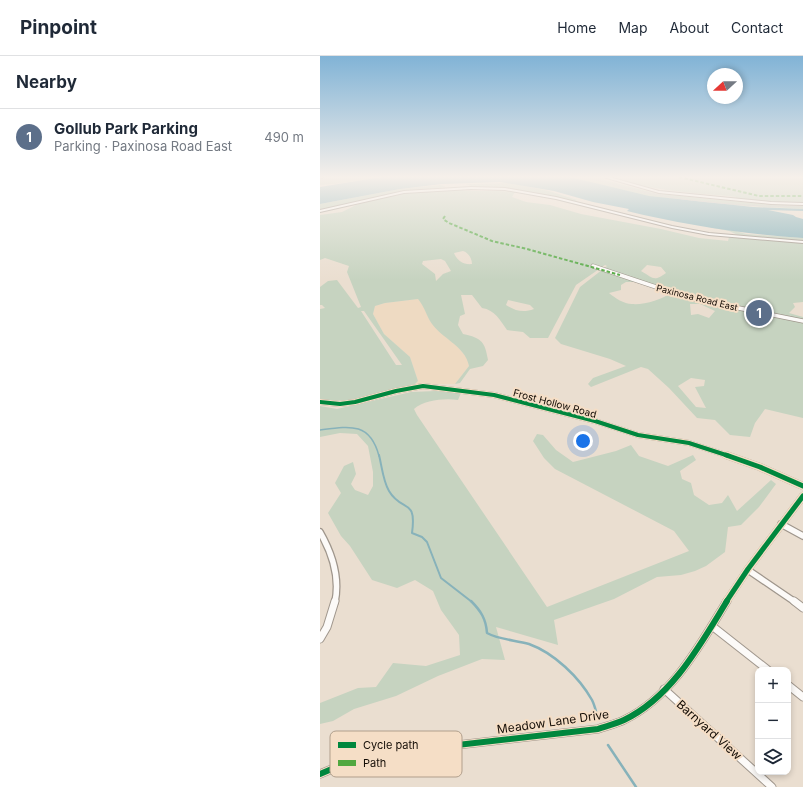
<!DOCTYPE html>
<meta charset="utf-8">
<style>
:root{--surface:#fff;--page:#f2f2f3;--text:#1f2937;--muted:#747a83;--line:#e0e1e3;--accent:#5e564c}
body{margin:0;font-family:Inter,sans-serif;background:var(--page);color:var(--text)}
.controls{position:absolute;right:12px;bottom:12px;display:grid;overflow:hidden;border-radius:8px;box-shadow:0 2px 6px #0003}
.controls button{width:36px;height:36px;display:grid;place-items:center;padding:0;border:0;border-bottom:1px solid var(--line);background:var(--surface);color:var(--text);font:20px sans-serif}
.compass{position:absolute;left:387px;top:12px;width:36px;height:36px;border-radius:50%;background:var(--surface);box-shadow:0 2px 6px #0003;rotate:249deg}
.you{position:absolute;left:263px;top:385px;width:14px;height:14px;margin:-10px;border:3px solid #fff;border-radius:50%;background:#1a73e8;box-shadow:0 0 0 6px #1a73e833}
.badge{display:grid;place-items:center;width:26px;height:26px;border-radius:50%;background:var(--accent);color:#fff;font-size:13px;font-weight:700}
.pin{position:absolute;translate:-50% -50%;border:2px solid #fff;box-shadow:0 1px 4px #0006}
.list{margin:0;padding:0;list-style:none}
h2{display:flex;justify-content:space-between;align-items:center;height:52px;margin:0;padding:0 16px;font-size:17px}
h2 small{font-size:13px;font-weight:400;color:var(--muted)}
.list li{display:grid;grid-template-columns:26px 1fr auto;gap:12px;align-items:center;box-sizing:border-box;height:56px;padding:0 16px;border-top:1px solid var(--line)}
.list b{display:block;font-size:15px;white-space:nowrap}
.list p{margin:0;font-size:13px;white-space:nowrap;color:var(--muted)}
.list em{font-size:13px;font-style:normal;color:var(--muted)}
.icon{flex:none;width:22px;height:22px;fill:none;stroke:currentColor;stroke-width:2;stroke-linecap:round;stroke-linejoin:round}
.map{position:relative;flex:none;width:483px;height:731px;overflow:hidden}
header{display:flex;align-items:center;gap:24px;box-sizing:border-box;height:56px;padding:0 20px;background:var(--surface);border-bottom:1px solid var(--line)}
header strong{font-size:19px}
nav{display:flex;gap:22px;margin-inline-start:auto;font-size:14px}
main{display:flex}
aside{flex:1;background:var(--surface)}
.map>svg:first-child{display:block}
.built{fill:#eedac2}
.green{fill:#c6d3c0;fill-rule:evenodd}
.water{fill:#87b2ba}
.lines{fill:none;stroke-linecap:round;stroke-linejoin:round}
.stream-far2{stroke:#87b2ba;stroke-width:1.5}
.stream-far1{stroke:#87b2ba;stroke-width:2}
.stream{stroke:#87b2ba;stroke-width:2.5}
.minor-far3-casing{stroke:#9f968c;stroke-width:5}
.minor-far2-casing{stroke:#9f968c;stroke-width:6}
.minor-far1-casing{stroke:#9f968c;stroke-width:8}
.minor-casing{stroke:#9f968c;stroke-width:9}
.tertiary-casing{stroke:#9f968c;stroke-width:2}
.secondary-casing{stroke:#9f968c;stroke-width:2}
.minor-far3{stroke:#fcfaf8;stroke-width:3.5}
.minor-far2{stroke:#fcfaf8;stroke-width:4.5}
.minor-far1{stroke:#fcfaf8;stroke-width:5.5}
.minor{stroke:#fcfaf8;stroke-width:7}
.tertiary{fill:#fcfaf8;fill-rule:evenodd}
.secondary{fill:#fcfaf8;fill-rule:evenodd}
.rail{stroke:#cbc8c4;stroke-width:1}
.quiet{stroke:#51a840;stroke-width:2;stroke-dasharray:3.5 2;stroke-linecap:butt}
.cycleway-far2-casing{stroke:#f5dec6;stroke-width:6}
.cycleway-far1-casing{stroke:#f5dec6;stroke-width:8}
.cycleway-casing{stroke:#f5dec6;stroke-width:8}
.cycleway-far2{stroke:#00873e;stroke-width:4}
.cycleway-far1{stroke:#00873e;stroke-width:5}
.cycleway{stroke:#00873e;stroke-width:6}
.labels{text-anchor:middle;stroke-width:4;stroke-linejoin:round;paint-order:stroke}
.far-street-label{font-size:9px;fill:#130c05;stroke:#f5dec6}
.street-label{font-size:10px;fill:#130c05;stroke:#f5dec6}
.near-street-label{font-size:12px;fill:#130c05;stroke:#f5dec6}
.key{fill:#f5dec6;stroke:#b19f8c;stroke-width:1}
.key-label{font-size:11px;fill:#130c05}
</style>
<header>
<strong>Pinpoint</strong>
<nav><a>Home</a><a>Map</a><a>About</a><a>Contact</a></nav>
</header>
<main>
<aside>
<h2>Nearby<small></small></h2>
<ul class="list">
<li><span class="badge" style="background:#5c6f8a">1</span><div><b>Gollub Park Parking</b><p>Parking · Paxinosa Road East</p></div><em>490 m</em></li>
</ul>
</aside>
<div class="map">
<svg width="483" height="731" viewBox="0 0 483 731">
<rect width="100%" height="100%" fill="#eaded0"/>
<path class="built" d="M98 243 102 247 110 265 121 277 137 290 147 302 149 310 135 328H95L98 325 90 301 64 278 53 258 55 250 65 247Z"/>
<g class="green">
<path d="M11 121H60L15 128 0 129V124Z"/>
<path d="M247 121H273L338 138 360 140 452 149 483 150V153C427 150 370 148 316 138 293 134 270 127 247 121Z"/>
<path d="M287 121H483V146L452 147 415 143 416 141 408 140C366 137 327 133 287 121Z"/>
<path d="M191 127 229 135 257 144 255 145C232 139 209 135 185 132 173 131 158 134 146 128Z"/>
<path d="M121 129 126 131 68 138 0 154V148L80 133Z"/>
<path d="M138 134C158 136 176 134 195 136L192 141 206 146 230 149 261 158 341 173 379 182 408 185 409 181 483 187V246L473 247 475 251 469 257 483 261V362L445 353 435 367 430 381 410 379 395 364 377 362 349 332 328 313 321 311 271 331 268 328 273 322 306 310 290 303 241 288 235 282 260 231 287 210 285 209 256 229 228 282H210L203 276 187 274C180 264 175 254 162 252L152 239H141L145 258 140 260 138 269 143 278C162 282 165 286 168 304L163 310 150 313 140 327 135 328 149 310C145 289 121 283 110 265 106 258 104 250 98 243L65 247 55 250 53 258 64 278 90 301 98 325 95 328C64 337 32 349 0 343V253L5 252 2 249H0V231L8 225 17 224 38 252 41 251 27 216 29 210 5 202 0 204V159L22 156 36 149 53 144 88 137ZM143 195C149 197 152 203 152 208 144 209 137 205 134 197ZM121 203 125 205 131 215 123 218 116 225 115 218 102 208 103 205ZM327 209 341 211 346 217C334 226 333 222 321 215ZM306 226H321L352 236C342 244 324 249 312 248 304 248 295 242 289 237L301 234V229ZM188 244 210 249 214 253C203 257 196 255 186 249ZM370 248H380L395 255 389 262 378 258 371 259ZM41 255H44L82 309H76ZM371 322 385 324 384 330 375 331 386 352 376 351 358 330Z"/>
<path d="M388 171 413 174 426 178 483 182V185L420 180 409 175Z"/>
<path d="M116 335 141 337 138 344C125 342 104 344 94 353L97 359 227 551 369 495 354 475 235 413 224 402 213 385 217 378 223 379 236 394 253 406 296 395 311 389 319 400 348 410 373 399 376 404 360 415 362 423 371 427 374 439 389 449 402 447 408 439 417 455 451 424 456 428 439 451 421 469 408 471 405 496 386 510 375 515 361 519 337 521 294 543 234 564 238 589 176 571 185 604 162 603 118 620 76 640 34 653 13 665 0 668V647L38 632 56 631 73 607 106 610 140 599 139 579 121 554 113 535 95 524 77 532 52 524 30 490 21 480 8 457 21 437 15 427 24 410 33 406 36 418 31 428 35 434 48 439 53 430V416L48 390 37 378 20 377 0 381V350L17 353 91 336Z"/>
</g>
<path class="water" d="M61 121H250L329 140 433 151 483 153V155L448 154 473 159 476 161 483 163V182C424 178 364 169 307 155L309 153 273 146 234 135 180 126 122 128 80 133 0 148V131Z"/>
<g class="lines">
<path class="stream-far2" d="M0 374C30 370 50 366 59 400"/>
<path class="stream-far1" d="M59 399C62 411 63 425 69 435 82 457 97 441 92 477L102 481 107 486 121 522 152 546"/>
<g class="stream">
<path d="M151 545C161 555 166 563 167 577 180 584 195 584 209 588 234 597 259 621 272 644 275 650 276 656 278 662"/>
<path d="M288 689 316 731"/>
</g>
<defs>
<path id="minor-far3" d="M273 210 369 242 483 265"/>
<path id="minor-far2" d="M0 346 20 348 35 346 76 335 103 330 174 339 275 365 318 379 369 387 409 400"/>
<g id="minor-far1">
<path d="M406 399 440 411 483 430"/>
<path d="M461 468 483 480"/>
<path d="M0 476C12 497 20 522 15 546"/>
<path d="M428 514 475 546"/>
<path d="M406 546 428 513 483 440"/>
</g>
<g id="minor">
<path d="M474 545 483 552"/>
<path d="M392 570 448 614"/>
<path d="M0 583 7 571 15 545"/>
<path d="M468 629 483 641"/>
<path d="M344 633 452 731"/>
<path d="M0 718 40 701 58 698 278 673C286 670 296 668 304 664 352 641 380 589 407 545"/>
</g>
<g id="tertiary">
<path d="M0 121H4L0 123Z"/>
<path d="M283 121H289L339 135 451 146 483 147V149L451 148 339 137Z"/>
</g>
<path id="secondary" d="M151 131 185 132 236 141 352 170 389 177 483 185V187L389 179 352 172 236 143 185 134 151 133 84 137 0 156V154L84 135Z"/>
</defs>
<use href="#minor-far3" class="minor-far3-casing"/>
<use href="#minor-far2" class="minor-far2-casing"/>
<use href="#minor-far1" class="minor-far1-casing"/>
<use href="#minor" class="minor-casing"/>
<use href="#tertiary" class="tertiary-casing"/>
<use href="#secondary" class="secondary-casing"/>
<use href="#minor-far3" class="minor-far3"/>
<use href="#minor-far2" class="minor-far2"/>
<use href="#minor-far1" class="minor-far1"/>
<use href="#minor" class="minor"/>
<use href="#tertiary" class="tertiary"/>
<use href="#secondary" class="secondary"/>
<g class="rail">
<path d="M266 121C285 126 303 132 322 136 375 147 429 150 483 151"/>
<path d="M0 124 22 121"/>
</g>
<g class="quiet">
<path d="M359 121 439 140H483"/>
<path d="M125 160 123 163 129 167 172 185 207 193 300 219"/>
</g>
<defs>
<path id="cycleway-far2" d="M0 346 20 348 35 346 76 335 103 330 174 339 275 365 318 379 369 387 409 400"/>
<g id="cycleway-far1">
<path d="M406 399 440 411 483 430"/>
<path d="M406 546 428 513 483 440"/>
</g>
<path id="cycleway" d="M0 718 40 701 58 698 278 673C286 670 296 668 304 664 352 641 380 589 407 545"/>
</defs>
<use href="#cycleway-far2" class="cycleway-far2-casing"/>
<use href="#cycleway-far1" class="cycleway-far1-casing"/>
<use href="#cycleway" class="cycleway-casing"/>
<use href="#cycleway-far2" class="cycleway-far2"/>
<use href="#cycleway-far1" class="cycleway-far1"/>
<use href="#cycleway" class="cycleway"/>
</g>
<linearGradient id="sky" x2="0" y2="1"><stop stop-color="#81b3d6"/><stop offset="0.54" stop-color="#f6f0ea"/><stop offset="1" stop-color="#f6f0ea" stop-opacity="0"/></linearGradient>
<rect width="483" height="224" fill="url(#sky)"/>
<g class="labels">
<g class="far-street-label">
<text transform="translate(377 242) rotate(14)" y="3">Paxinosa Road East</text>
</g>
<g class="street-label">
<text transform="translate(235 347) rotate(15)" y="4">Frost Hollow Road</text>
</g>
<g class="near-street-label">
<text transform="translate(233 666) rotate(-8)" y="4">Meadow Lane Drive</text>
<text transform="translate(389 674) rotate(42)" y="4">Barnyard View</text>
</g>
</g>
<rect x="10" y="675" width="132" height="46" rx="6" class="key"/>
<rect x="18" y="686" width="18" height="6" fill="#00873e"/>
<rect x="18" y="704" width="18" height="6" fill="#51a840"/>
<g class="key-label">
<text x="43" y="693">Cycle path</text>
<text x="43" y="711">Path</text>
</g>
</svg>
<div class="controls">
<button>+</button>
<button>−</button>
<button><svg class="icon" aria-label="layers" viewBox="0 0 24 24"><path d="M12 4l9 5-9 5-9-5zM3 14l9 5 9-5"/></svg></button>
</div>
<svg class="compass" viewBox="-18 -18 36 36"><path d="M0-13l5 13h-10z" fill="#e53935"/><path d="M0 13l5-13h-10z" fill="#747a83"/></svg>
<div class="you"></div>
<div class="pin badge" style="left:439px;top:257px;background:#5c6f8a">1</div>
</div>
</main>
